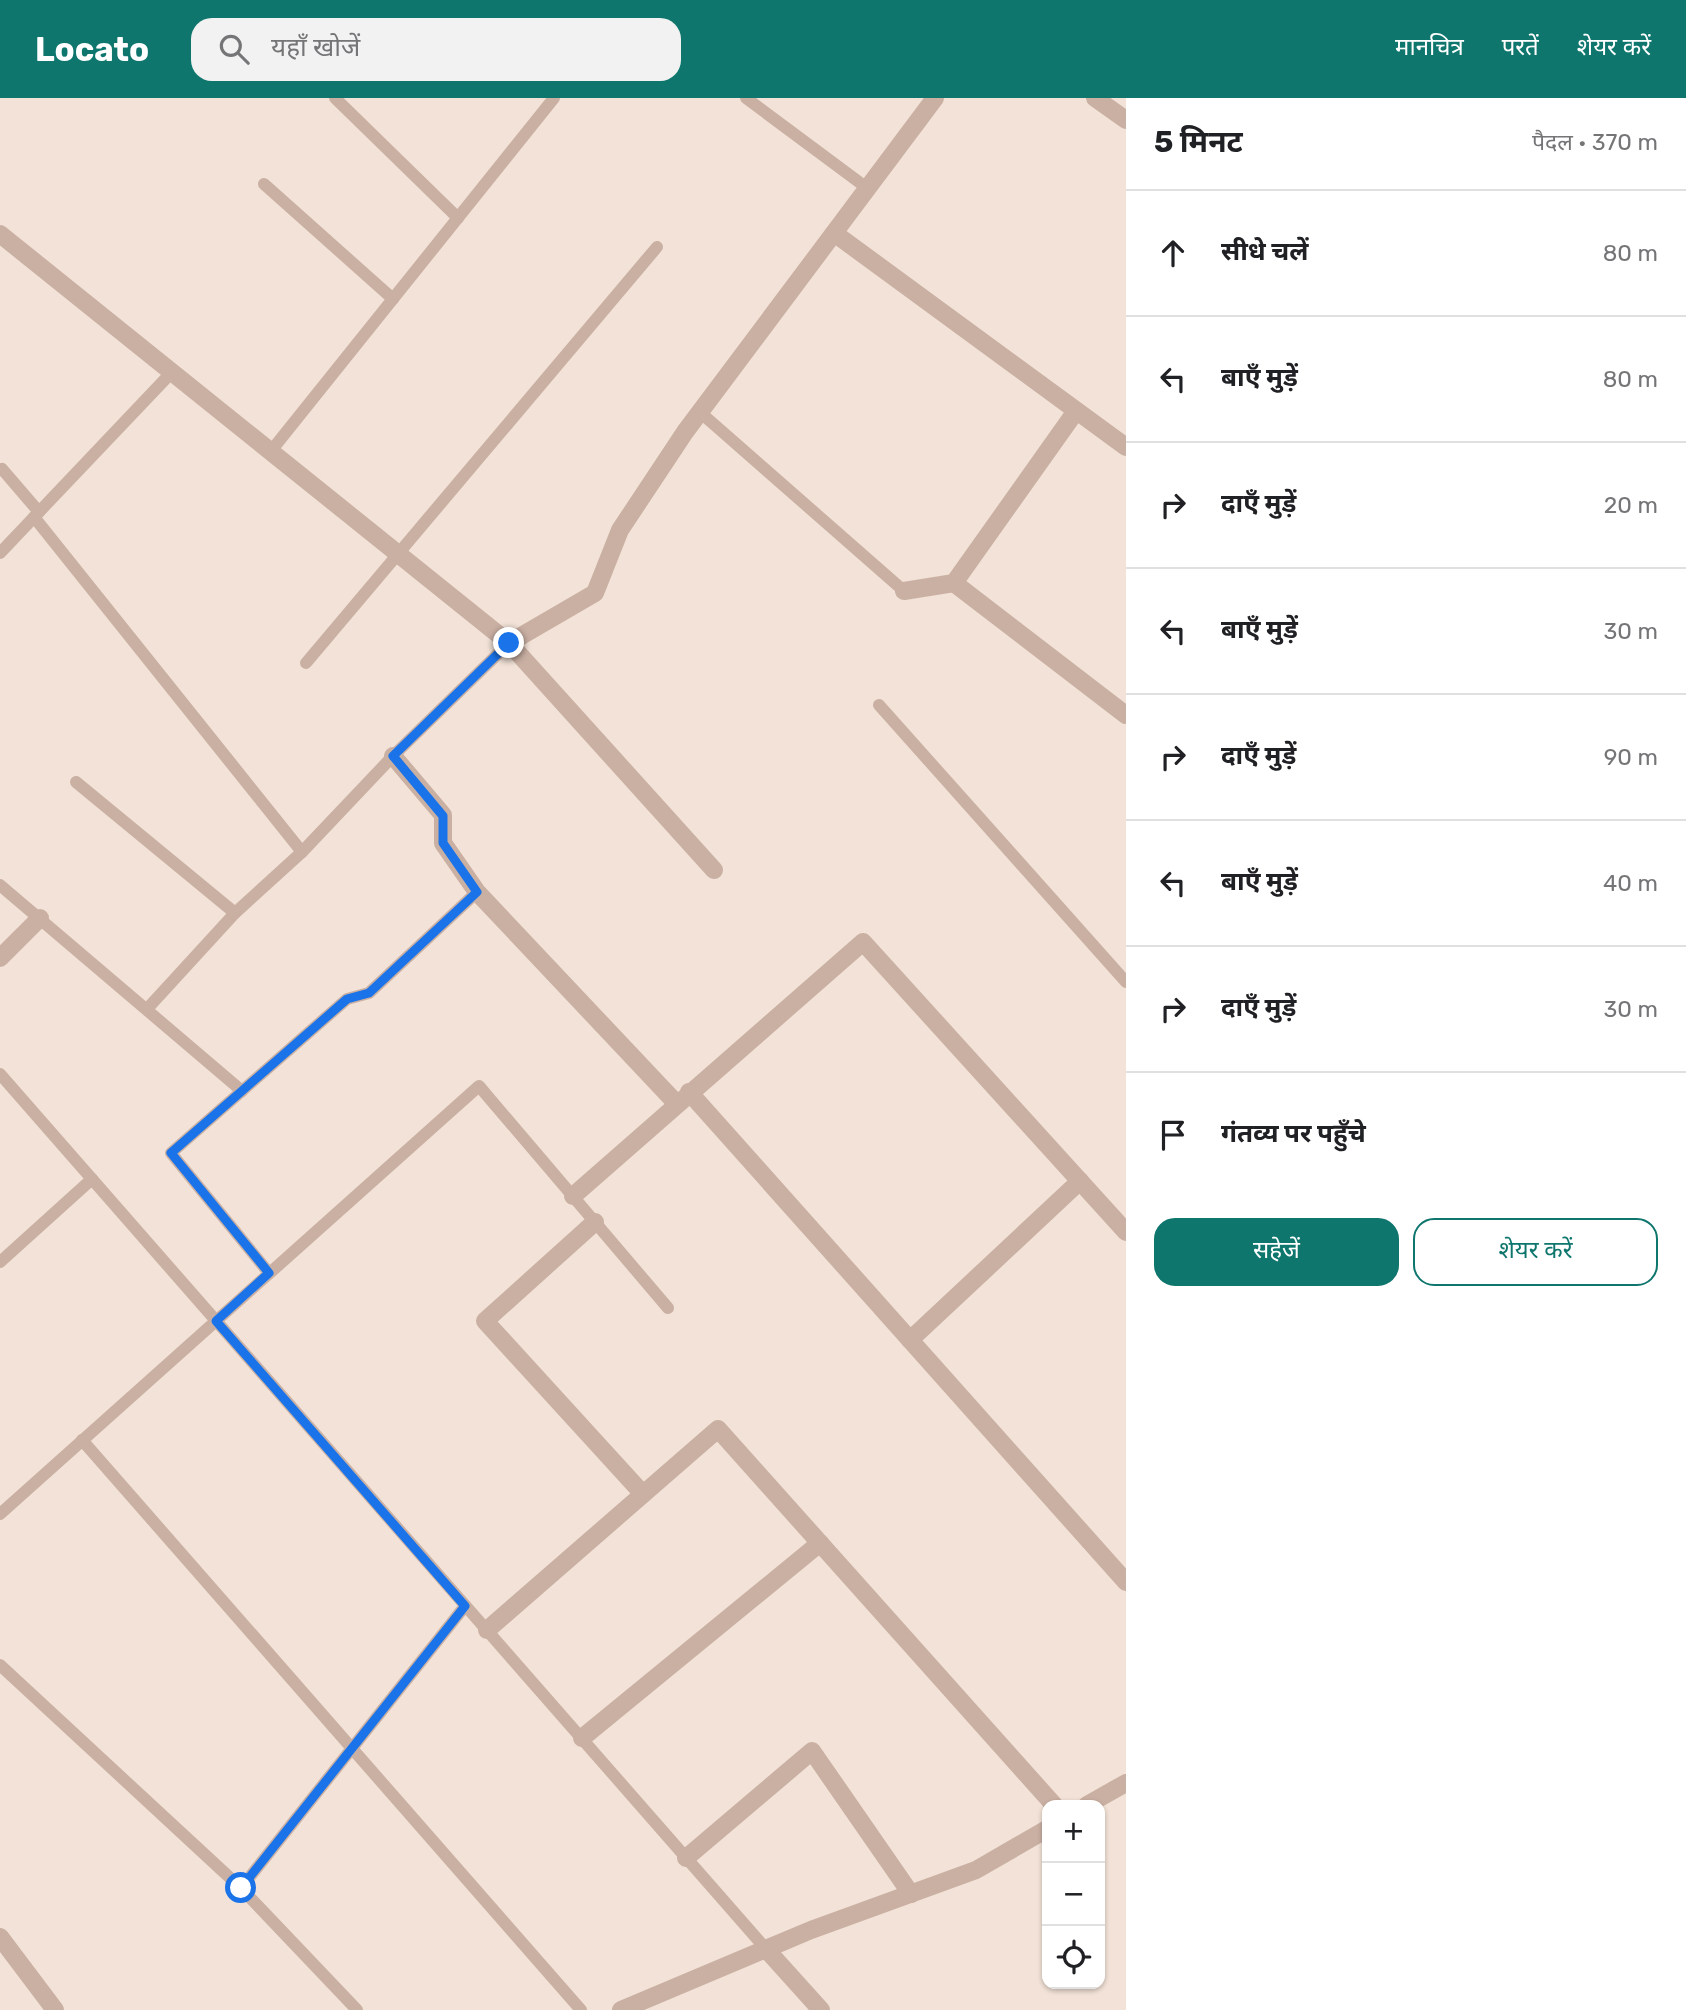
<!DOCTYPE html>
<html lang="hi">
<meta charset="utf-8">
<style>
:root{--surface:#fff;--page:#f2f2f2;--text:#202124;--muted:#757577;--line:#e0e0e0;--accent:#0f766e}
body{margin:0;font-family:Rubik,"Noto Sans Devanagari",sans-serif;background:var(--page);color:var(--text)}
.controls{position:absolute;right:21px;bottom:21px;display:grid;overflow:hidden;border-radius:14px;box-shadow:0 2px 5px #0004}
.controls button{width:63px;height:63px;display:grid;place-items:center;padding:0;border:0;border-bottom:2px solid var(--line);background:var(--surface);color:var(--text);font:35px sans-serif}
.stop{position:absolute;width:21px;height:21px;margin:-16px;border:5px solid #1a73e8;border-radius:50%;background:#fff}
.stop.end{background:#1a73e8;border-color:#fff;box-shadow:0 2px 7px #0008}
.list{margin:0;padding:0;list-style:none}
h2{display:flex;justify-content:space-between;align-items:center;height:91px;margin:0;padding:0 28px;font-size:30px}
h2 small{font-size:23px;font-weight:400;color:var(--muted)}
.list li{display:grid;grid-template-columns:46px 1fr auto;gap:21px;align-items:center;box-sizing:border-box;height:126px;padding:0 28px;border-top:2px solid var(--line)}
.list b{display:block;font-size:26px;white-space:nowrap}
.list em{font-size:23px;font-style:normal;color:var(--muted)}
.actions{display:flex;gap:14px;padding:21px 28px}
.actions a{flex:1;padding:16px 0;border:2px solid var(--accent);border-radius:21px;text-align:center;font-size:24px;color:var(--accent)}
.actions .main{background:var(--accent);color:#fff}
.icon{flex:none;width:38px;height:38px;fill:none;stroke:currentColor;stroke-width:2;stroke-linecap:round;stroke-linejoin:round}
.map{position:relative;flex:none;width:1126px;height:1912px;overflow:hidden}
header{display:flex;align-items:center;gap:42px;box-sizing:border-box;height:98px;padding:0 35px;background:var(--accent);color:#fff}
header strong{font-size:33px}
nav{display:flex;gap:38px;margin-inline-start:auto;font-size:24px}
.search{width:490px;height:63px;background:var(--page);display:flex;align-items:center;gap:18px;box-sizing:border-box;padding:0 24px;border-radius:21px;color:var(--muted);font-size:26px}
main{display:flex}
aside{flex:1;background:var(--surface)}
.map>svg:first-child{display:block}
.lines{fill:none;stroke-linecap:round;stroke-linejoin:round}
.service{stroke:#cab0a3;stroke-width:12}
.minor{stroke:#cab0a3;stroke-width:18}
.route{stroke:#1a73e8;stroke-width:9}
</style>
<header>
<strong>Locato</strong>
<div class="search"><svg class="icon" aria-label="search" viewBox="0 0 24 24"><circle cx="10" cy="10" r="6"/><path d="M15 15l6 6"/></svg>यहाँ खोजें</div>
<nav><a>मानचित्र</a><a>परतें</a><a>शेयर करें</a></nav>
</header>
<main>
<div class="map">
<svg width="1126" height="1912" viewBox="0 0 1126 1912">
<rect width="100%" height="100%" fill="#f2e2d7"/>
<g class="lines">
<g class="service">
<path d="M335 0 458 120"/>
<path d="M746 0 867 90"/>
<path d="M264 86 393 201"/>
<path d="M701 315 904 493"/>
<path d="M271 353 554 0"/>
<path d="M0 372 2 371 39 414"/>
<path d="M34 419 302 754"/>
<path d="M0 455 172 274"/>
<path d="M306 565 657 149"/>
<path d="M879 607 1126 884"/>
<path d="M76 684 235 815"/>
<path d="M0 787 242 993"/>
<path d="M147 911 235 815 302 754 393 658 509 545"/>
<path d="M0 976 766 1851"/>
<path d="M0 1164 92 1081"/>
<path d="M269 1175 171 1055 347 901 369 895 477 794"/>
<path d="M82 1342 581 1912"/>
<path d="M0 1416 479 988 668 1210"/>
<path d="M0 1567 241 1790"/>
<path d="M357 1912 241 1790 465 1508"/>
</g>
<g class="minor">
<path d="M1095 0 1126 22"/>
<path d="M834 135 1126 349"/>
<path d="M0 136 509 545 714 772"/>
<path d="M954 485 1126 617"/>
<path d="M904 493 954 485 1076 313"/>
<path d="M509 545 595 495 620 432 685 334 935 0"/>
<path d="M393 658 443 717V745L477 794 677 1006"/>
<path d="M0 860 40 820"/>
<path d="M689 994 1126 1484"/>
<path d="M573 1098 863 844 1126 1134"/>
<path d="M595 1124 485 1223 643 1396"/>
<path d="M910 1242 1080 1083"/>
<path d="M487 1532 718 1331 1054 1707"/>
<path d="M582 1640 820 1445"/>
<path d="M1087 1707 1126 1685"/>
<path d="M686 1760 812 1653 911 1796"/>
<path d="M0 1839 55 1912"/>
<path d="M766 1851 821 1912"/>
<path d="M621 1912 811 1832 976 1772 1047 1731"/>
</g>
</g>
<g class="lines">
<path class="route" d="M241 1790 465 1508 216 1223 269 1175 171 1055 347 901 369 895 477 794 443 745V718L393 658 509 545"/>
</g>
</svg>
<div class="controls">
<button>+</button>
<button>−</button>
<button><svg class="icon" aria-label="locate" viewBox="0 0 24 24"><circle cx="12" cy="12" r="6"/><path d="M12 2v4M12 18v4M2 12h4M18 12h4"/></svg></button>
</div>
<div class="stop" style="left:241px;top:1790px"></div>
<div class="stop end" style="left:509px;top:545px"></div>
</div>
<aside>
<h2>5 मिनट<small>पैदल · 370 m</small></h2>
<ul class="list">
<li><svg class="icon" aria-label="ahead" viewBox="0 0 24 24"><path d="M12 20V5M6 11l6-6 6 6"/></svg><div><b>सीधे चलें</b></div><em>80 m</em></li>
<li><svg class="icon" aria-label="left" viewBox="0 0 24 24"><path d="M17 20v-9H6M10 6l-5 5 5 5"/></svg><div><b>बाएँ मुड़ें</b></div><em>80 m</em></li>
<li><svg class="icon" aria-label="right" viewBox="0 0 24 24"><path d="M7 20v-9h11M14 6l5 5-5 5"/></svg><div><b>दाएँ मुड़ें</b></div><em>20 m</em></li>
<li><svg class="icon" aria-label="left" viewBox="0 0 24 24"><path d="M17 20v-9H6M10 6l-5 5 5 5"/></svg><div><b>बाएँ मुड़ें</b></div><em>30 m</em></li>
<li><svg class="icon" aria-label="right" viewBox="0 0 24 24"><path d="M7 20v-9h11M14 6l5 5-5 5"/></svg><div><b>दाएँ मुड़ें</b></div><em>90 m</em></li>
<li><svg class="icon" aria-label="left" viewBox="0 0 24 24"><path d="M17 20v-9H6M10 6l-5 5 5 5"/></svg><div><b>बाएँ मुड़ें</b></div><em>40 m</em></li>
<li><svg class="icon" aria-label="right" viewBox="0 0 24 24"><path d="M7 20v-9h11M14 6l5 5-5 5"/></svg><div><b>दाएँ मुड़ें</b></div><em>30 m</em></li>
<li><svg class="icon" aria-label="arrive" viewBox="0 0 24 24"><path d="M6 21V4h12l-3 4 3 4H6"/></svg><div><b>गंतव्य पर पहुँचे</b></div></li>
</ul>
<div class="actions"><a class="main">सहेजें</a><a>शेयर करें</a></div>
</aside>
</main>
